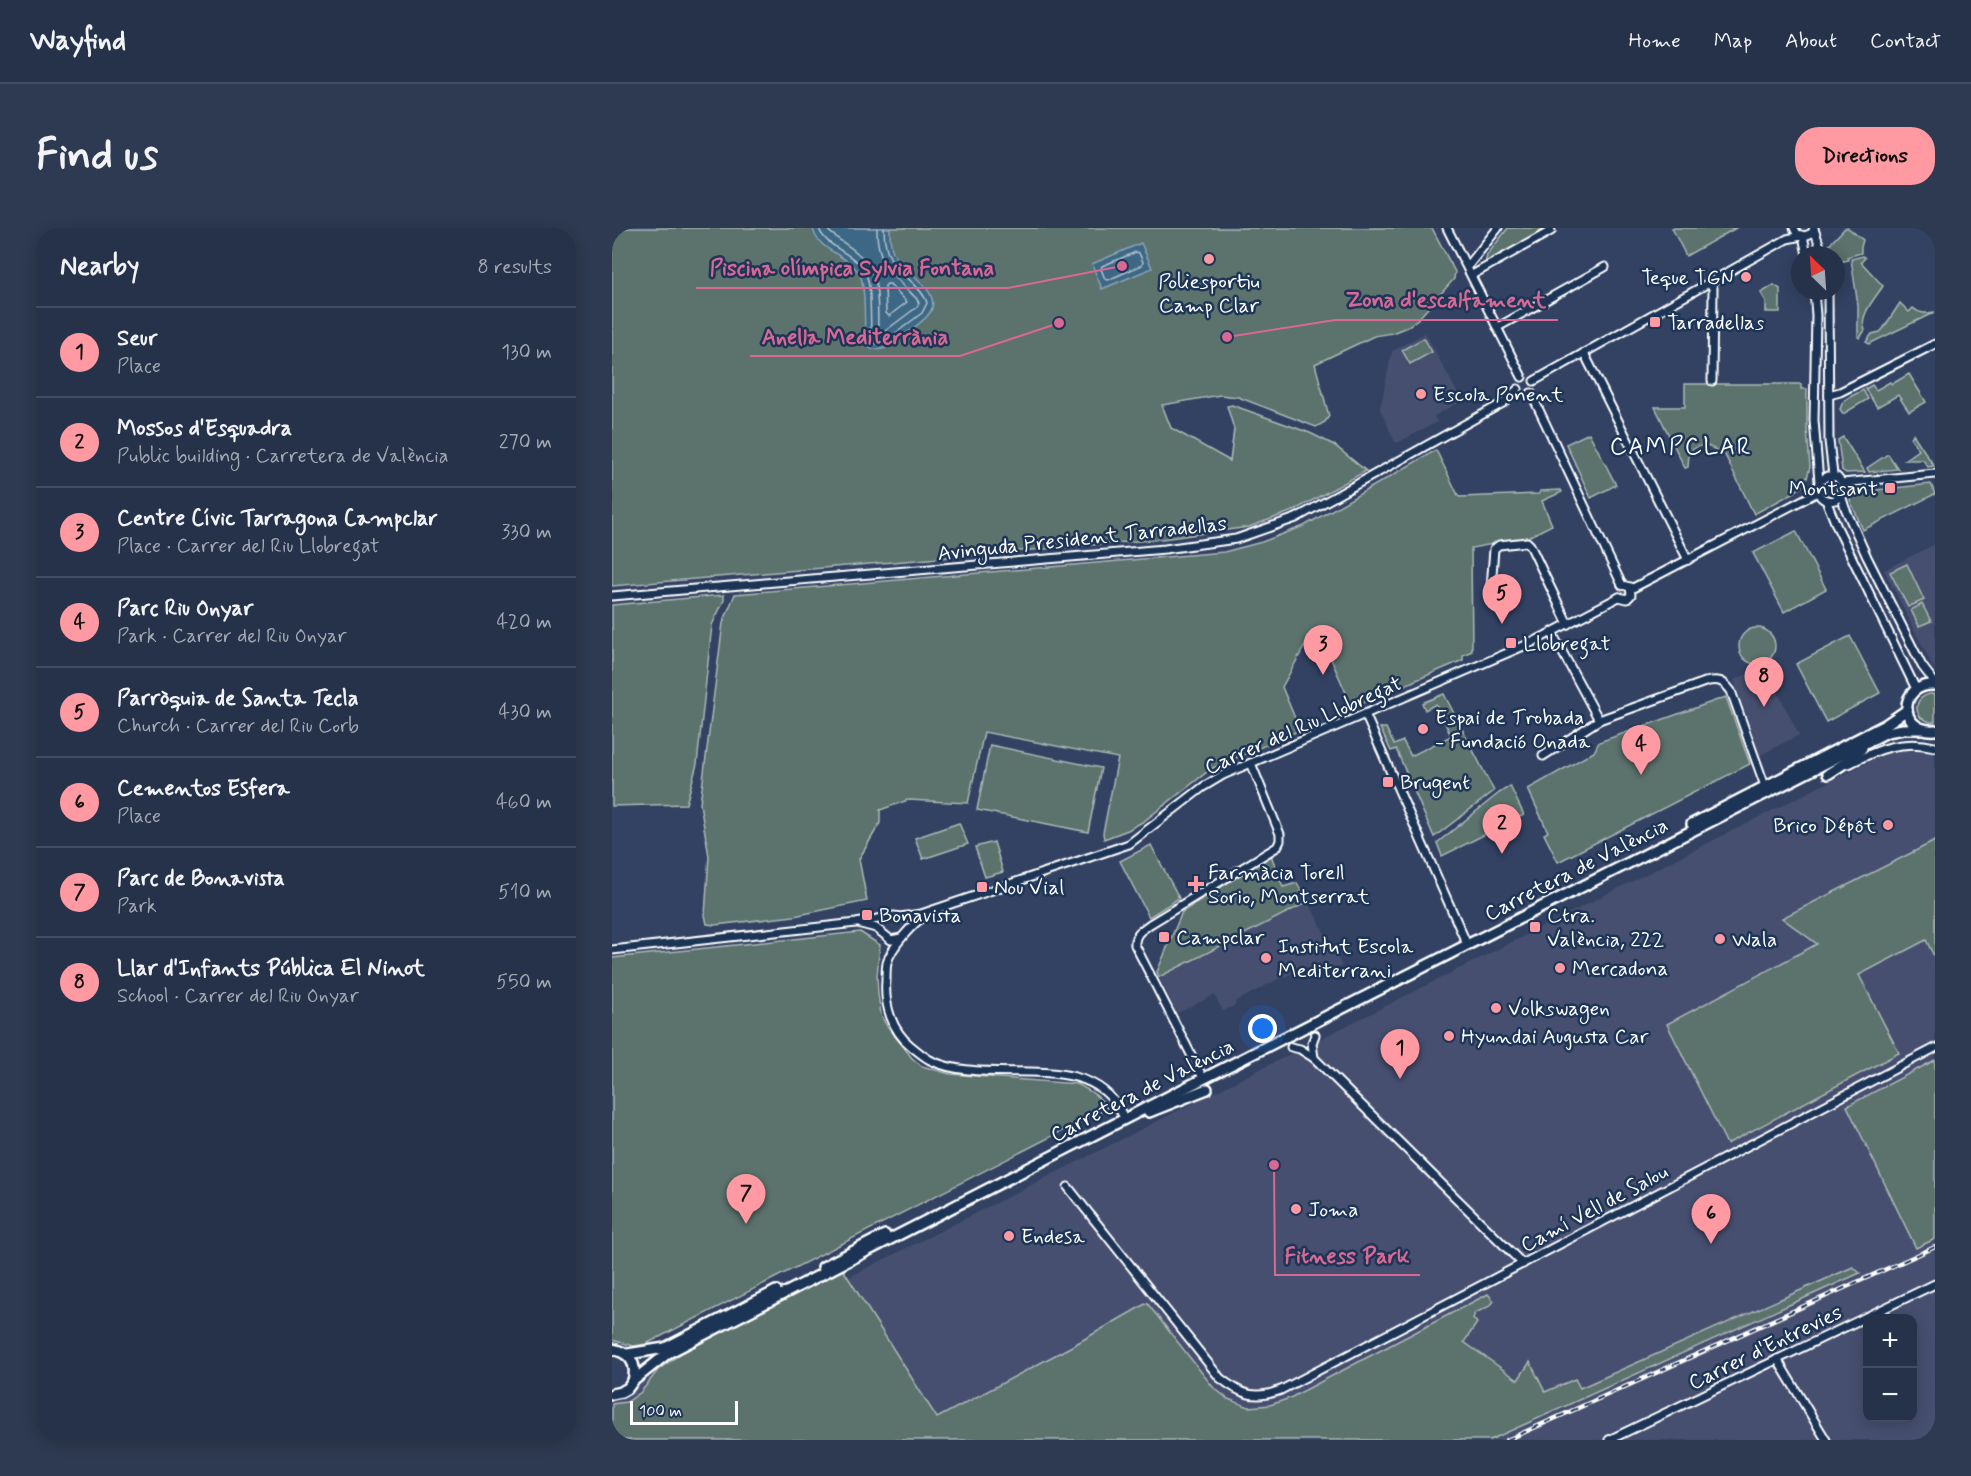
<!DOCTYPE html>
<meta charset="utf-8">
<style>
:root{--surface:#26324a;--page:#2e3a51;--text:#f1f3f6;--muted:#a4aab5;--line:#424d62;--accent:#ff9aa2}
body{margin:0;font-family:Mynerve,sans-serif;background:var(--page);color:var(--text)}
.controls{position:absolute;right:18px;bottom:18px;display:grid;overflow:hidden;border-radius:12px;box-shadow:0 3px 15px #0003}
.controls button{width:54px;height:54px;display:grid;place-items:center;padding:0;border:0;border-bottom:2px solid var(--line);background:var(--surface);color:var(--text);font:30px sans-serif}
.compass{position:absolute;left:1179px;top:18px;width:54px;height:54px;border-radius:50%;background:var(--surface);box-shadow:0 3px 15px #0003;rotate:335deg}
.scale{position:absolute;left:18px;bottom:15px;width:108px;box-sizing:border-box;padding-left:6px;border:3px solid #fff;border-top:0;font-size:16px;line-height:21px;white-space:nowrap;color:#fff;-webkit-text-stroke:4px #1d3557;paint-order:stroke}
.you{position:absolute;left:651px;top:801px;width:21px;height:21px;margin:-15px;border:4px solid #fff;border-radius:50%;background:#1a73e8;box-shadow:0 0 0 9px #1a73e833}
.badge{display:grid;place-items:center;width:39px;height:39px;border-radius:50%;background:var(--accent);color:#111;font-size:20px;font-weight:700}
.pin{position:absolute;translate:-50% -50px;filter:drop-shadow(0 2px 3px #0008)}
.pin::after{content:'';position:absolute;top:32px;width:21px;height:18px;background:inherit;clip-path:polygon(0 0,100% 0,50% 100%)}
.list{margin:0;padding:0;list-style:none}
h2{display:flex;justify-content:space-between;align-items:center;height:78px;margin:0;padding:0 24px;font-size:26px}
h2 small{font-size:20px;font-weight:400;color:var(--muted)}
.list li{display:grid;grid-template-columns:39px 1fr auto;gap:18px;align-items:center;box-sizing:border-box;height:90px;padding:0 24px;border-top:2px solid var(--line)}
.list b{display:block;font-size:22px;white-space:nowrap}
.list p{margin:0;font-size:20px;white-space:nowrap;color:var(--muted)}
.list em{font-size:20px;font-style:normal;color:var(--muted)}
.map{position:relative;flex:none;width:1323px;height:1212px;overflow:hidden;border-radius:24px}
header{display:flex;align-items:center;gap:36px;box-sizing:border-box;height:84px;padding:0 30px;background:var(--surface);border-bottom:2px solid var(--line)}
header strong{font-size:28px}
nav{display:flex;gap:33px;margin-inline-start:auto;font-size:21px}
.intro{display:flex;align-items:center;justify-content:space-between;box-sizing:border-box;height:144px;padding:0 36px}
h1{margin:0;font-size:42px}
.button{padding:15px 27px;border-radius:24px;background:var(--accent);color:#111;font-size:21px;font-weight:700}
main{display:flex;gap:36px;padding:0 36px}
aside{flex:1;background:var(--surface);border-radius:24px;box-shadow:0 3px 15px #0003}
.map>svg:first-child{display:block}
.built{fill:#464f6f;fill-rule:evenodd}
.green{fill:#5b726d;stroke:#adb8b6;stroke-width:1.5}
.water{fill:#3e6885;stroke:#8ba4b6;stroke-width:1.5}
.lines{fill:none;stroke-linecap:round;stroke-linejoin:round}
.shore{stroke:#b2c3ce;stroke-width:1.5}
.minor-casing{stroke:#fff;stroke-width:11}
.secondary-casing{stroke:#fff;stroke-width:14}
.minor{stroke:#1d3557;stroke-width:7}
.secondary{stroke:#1d3557;stroke-width:9}
.rail-casing{stroke:#fff;stroke-width:4.5}
.rail{stroke:#1d3557;stroke-width:2;stroke-dasharray:7;stroke-linecap:butt}
.poi-dot{fill:#ff9aa2;stroke:#1d3557;stroke-width:2}
.labels{text-anchor:middle;stroke-width:5;stroke-linejoin:round;paint-order:stroke}
.poi-label{font-size:21px;fill:#fff;stroke:#1d3557;text-anchor:start}
.street-label{font-size:21px;fill:#fff;stroke:#1d3557}
.quarter-label{font-size:24px;letter-spacing:1.5px;fill:#fff;stroke:#1d3557}
.leader{fill:none;stroke:#d76994;stroke-width:2}
.callout-dot{fill:#d76994;stroke:#1d3557;stroke-width:2}
.callout-label{font-size:22px;text-anchor:middle;font-weight:bold;fill:#d76994;stroke:#1d3557;stroke-width:5;stroke-linejoin:round;paint-order:stroke}
</style>
<header>
<strong>Wayfind</strong>
<nav><a>Home</a><a>Map</a><a>About</a><a>Contact</a></nav>
</header>
<div class="intro"><h1>Find us</h1><a class="button">Directions</a></div>
<main>
<aside>
<h2>Nearby<small>8 results</small></h2>
<ul class="list">
<li><span class="badge">1</span><div><b>Seur</b><p>Place</p></div><em>130 m</em></li>
<li><span class="badge">2</span><div><b>Mossos d'Esquadra</b><p>Public building · Carretera de València</p></div><em>270 m</em></li>
<li><span class="badge">3</span><div><b>Centre Cívic Tarragona Campclar</b><p>Place · Carrer del Riu Llobregat</p></div><em>330 m</em></li>
<li><span class="badge">4</span><div><b>Parc Riu Onyar</b><p>Park · Carrer del Riu Onyar</p></div><em>420 m</em></li>
<li><span class="badge">5</span><div><b>Parròquia de Santa Tecla</b><p>Church · Carrer del Riu Corb</p></div><em>430 m</em></li>
<li><span class="badge">6</span><div><b>Cementos Esfera</b><p>Place</p></div><em>460 m</em></li>
<li><span class="badge">7</span><div><b>Parc de Bonavista</b><p>Park</p></div><em>510 m</em></li>
<li><span class="badge">8</span><div><b>Llar d'Infants Pública El Ninot</b><p>School · Carrer del Riu Onyar</p></div><em>550 m</em></li>
</ul>
</aside>
<div class="map">
<svg width="1323" height="1212" viewBox="0 0 1323 1212">
<rect width="100%" height="100%" fill="#334263"/>
<filter id="ink" filterUnits="userSpaceOnUse"><feTurbulence type="fractalNoise" baseFrequency=".0167" numOctaves="2"/><feDisplacementMap in="SourceGraphic" scale="12" xChannelSelector="R" yChannelSelector="G"/><feConvolveMatrix kernelMatrix="1 2 1 2 8 2 1 2 1" color-interpolation-filters="sRGB"/></filter>
<g filter="url(#ink)">
<g class="built">
<path d="M813 105 850 173 822 188 825 194 787 214H783L768 181 780 123Z"/>
<path d="M1323 316V443L1272 342Z"/>
<path d="M1153 438 1187 507 1148 527 1122 452Z"/>
<path d="M1282 521 1323 524V1212H0V1169ZM1256 1090H1300V1190H1256Z"/>
<path d="M697 675 730 738 703 751 695 738 671 750 670 749 623 774 624 777 611 783 602 767 565 785 547 749Z"/>
</g>
<g class="green">
<path d="M0 0H820L843 44 842 51 807 90 795 99 780 105 762 108 703 136 717 188 713 194 704 199 626 169 608 167 550 177 559 200 618 233 622 201 615 178 620 177 698 205 722 217 754 243 681 283 637 299 550 311 0 358Z"/>
<path d="M896 0H937L873 36 875 27Z"/>
<path d="M1060 0H1124L1074 28Z"/>
<path d="M1233 0H1236L1251 12 1249 19V25L1235 29 1236 32 1224 35V27H1220L1217 17Z"/>
<path d="M1251 28 1253 30 1249 34 1271 58C1264 69 1246 88 1253 102L1248 110 1246 109V78L1239 31Z"/>
<path d="M1162 57 1168 61V84H1154V73L1149 65Z"/>
<path d="M1288 75 1297 84 1301 80C1309 87 1316 85 1323 84L1257 116 1254 114 1260 106 1268 104 1271 101Z"/>
<path d="M812 110 820 124 798 136 790 122Z"/>
<path d="M1297 146 1314 174 1297 184 1286 167 1265 179 1253 161 1260 157 1264 162 1278 154 1280 156Z"/>
<path d="M1073 156H1189V161H1195V201L1198 239 1195 250 1190 258 1183 264 1142 286 1110 221 1105 224C1096 214 1087 216 1077 224L1076 239 1073 240 1043 179H1073Z"/>
<path d="M1251 162 1256 171 1231 186 1228 181 1231 174 1236 170Z"/>
<path d="M977 205 1004 257 979 270 954 216Z"/>
<path d="M1301 206 1322 238 1316 239 1311 232H1293L1307 222 1299 210Z"/>
<path d="M1231 209 1253 244 1234 245 1230 242 1226 212Z"/>
<path d="M824 222 847 269 927 266 928 263 949 262 950 264 930 273 940 297 914 310 859 320 860 423 851 427V432L737 481 739 476 710 411 692 419 670 459 688 502 599 541 532 593 516 602 492 611 491 605 506 530 372 504 356 575 296 572 268 582V595L247 631 255 673 182 688 103 697 95 696 93 687 97 628 88 576 111 395 123 366 612 324 650 314 692 298Z"/>
<path d="M1276 226 1286 241 1257 244 1255 240Z"/>
<path d="M1319 256 1323 266 1251 302 1238 272 1240 267 1246 264Z"/>
<path d="M1184 303 1214 361 1172 384 1141 325Z"/>
<path d="M1295 336 1312 372 1296 379 1278 344Z"/>
<path d="M112 367V372L100 397 85 536 74 576 0 578V377Z"/>
<path d="M1310 376 1319 393 1307 398 1299 382Z"/>
<circle cx="1145" cy="418" r="18"/>
<path d="M1238 408 1268 465 1214 494 1184 436Z"/>
<path d="M832 466 882 563 822 609 784 521 779 523 768 500H774L782 517 791 513 799 528 839 508 824 476 813 482 810 475Z"/>
<path d="M1318 466H1323V494H1318L1309 490C1301 480 1305 469 1318 466Z"/>
<path d="M1114 469 1138 536 946 634 932 606 936 604 916 561 982 524 987 514Z"/>
<path d="M378 517 489 540 476 604 365 582Z"/>
<path d="M898 558 912 587 830 628 825 615 887 565Z"/>
<path d="M347 595 356 616 311 631 303 610Z"/>
<path d="M1323 613V730L1314 712 1247 747 1287 825 1115 916 1055 796 1205 716 1170 690Z"/>
<path d="M382 614 391 644 373 649 363 619Z"/>
<path d="M539 617 567 670 537 689 508 633Z"/>
<path d="M659 627 671 659 685 655 696 674 547 749 545 744 570 684Z"/>
<path d="M248 704 268 717 265 748 266 766 269 786 273 795 300 830 310 838 338 846 465 856C478 863 488 868 495 880L34 1116 22 1118 0 1112V730Z"/>
<path d="M1323 832V1011L1304 1020 1235 878Z"/>
<path d="M1241 1039 1248 1045 878 1212H0V1176L15 1174 29 1164 46 1142 71 1124 118 1100V1097L230 1040 325 1190 462 1117 535 1075 601 1159 616 1171 637 1179 658 1177 678 1170 876 1066 882 1073 878 1078 863 1085 861 1090 865 1095 852 1114 906 1152 918 1134 933 1164 963 1151 968 1160Z"/>
</g>
<g class="water">
<path d="M201 0H278C278 11 278 22 285 31 296 46 334 66 316 87 306 99 288 109 275 119 265 124 256 122 253 110 252 95 254 56 247 45 236 27 204 22 201 0Z"/>
<path d="M529 15 540 40 490 61 480 36Z"/>
</g>
<g class="lines">
<g class="shore">
<path d="M207 0C212 19 243 25 253 44 260 56 258 93 259 109L261 114 265 116 272 114 310 85 315 75C313 67 307 62 302 56 282 38 272 29 272 0"/>
<path d="M214 0C222 10 235 16 244 24 270 43 265 75 266 103L269 106 305 79 307 75 304 70C281 47 264 35 265 0"/>
<path d="M524 24 527 25 531 34 530 37 496 52 493 51 489 41 490 38Z"/>
<path d="M275 56H278L295 74 277 88 274 85 273 58Z"/>
</g>
<defs>
<g id="minor">
<path d="M835 0 910 149"/>
<path d="M1182 0 1185 6 1193 8 1200 5 1202 0"/>
<path d="M1202 1 1211 27"/>
<path d="M1191 8 1195 27"/>
<path d="M856 38 886 0"/>
<path d="M860 47 939 3"/>
<path d="M1098 55 1101 60 1100 153"/>
<path d="M1202 63 1204 87 1202 192 1207 254C1203 266 1210 275 1223 272L1229 267 1230 255 1225 249 1215 248 1207 254"/>
<path d="M1216 63 1217 213 1221 247"/>
<path d="M886 99 993 39"/>
<path d="M972 125 1076 332"/>
<path d="M922 153 1175 11 1189 8"/>
<path d="M919 165 1010 357"/>
<path d="M1217 167 1228 164 1323 116"/>
<path d="M1230 255 1323 246"/>
<path d="M1229 267 1233 280 1255 329 1310 438 1323 455"/>
<path d="M1214 272 1225 299 1304 461"/>
<path d="M1019 361 1206 264"/>
<path d="M0 368 553 321 624 311 684 290 891 175 906 161"/>
<path d="M1007 369 1015 371 1019 367 1018 359 1010 357"/>
<path d="M878 372 882 321 887 317 915 314 918 317 956 396"/>
<path d="M940 405 987 492"/>
<path d="M753 486 853 712"/>
<path d="M931 528 987 492 1093 454C1106 451 1111 452 1119 463L1153 558"/>
<path d="M1237 536C1266 521 1291 511 1323 519"/>
<path d="M315 686C302 694 279 719 275 735 274 740 274 747 274 753 272 777 280 803 299 818 305 823 311 828 318 832 375 861 477 817 510 886"/>
<path d="M249 696 264 700 279 712 289 710"/>
<path d="M0 722 244 695 282 688 288 689 309 686 517 616 591 559 611 547 921 414 1007 369"/>
<path d="M679 819 688 821 702 830 700 815 703 807"/>
<path d="M702 830 911 1036"/>
<path d="M589 846 523 717C522 706 530 702 538 696L665 619 668 613V606L639 535"/>
<path d="M456 959 608 1150C630 1167 643 1172 669 1162L1323 820"/>
<path d="M1165 1131 1214 1212"/>
<path d="M997 1212 1323 1056"/>
</g>
<g id="secondary">
<path d="M1323 457C1285 455 1286 505 1323 502"/>
<path d="M1216 546 1239 531 1250 520"/>
<path d="M1080 596 1273 497 1295 482"/>
<path d="M537 884 595 861"/>
<path d="M211 1039 273 1007"/>
<path d="M0 1121C17 1124 26 1135 21 1153"/>
<path d="M16 1126 53 1120 164 1063"/>
<path d="M0 1166 9 1164 16 1160 21 1153 56 1125 577 858 1275 504 1291 501H1309"/>
</g>
</defs>
<use href="#minor" class="minor-casing"/>
<use href="#secondary" class="secondary-casing"/>
<use href="#minor" class="minor"/>
<use href="#secondary" class="secondary"/>
<defs>
<path id="rail" d="M895 1212 1323 1019"/>
</defs>
<use href="#rail" class="rail-casing"/>
<use href="#rail" class="rail"/>
</g>
</g>
<g class="poi-dot">
<circle cx="597" cy="31" r="6"/>
<circle cx="1134" cy="49" r="6"/>
<rect x="1037" y="88" width="12" height="12" rx="3"/>
<circle cx="809" cy="166" r="6"/>
<rect x="1272" y="254" width="12" height="12" rx="3"/>
<rect x="893" y="409" width="12" height="12" rx="3"/>
<circle cx="811" cy="501" r="6"/>
<rect x="770" y="548" width="12" height="12" rx="3"/>
<circle cx="1276" cy="597" r="6"/>
<path d="M581 647h6v6h6v6h-6v6h-6v-6h-6v-6h6z"/>
<rect x="364" y="653" width="12" height="12" rx="3"/>
<rect x="249" y="681" width="12" height="12" rx="3"/>
<rect x="917" y="693" width="12" height="12" rx="3"/>
<rect x="546" y="703" width="12" height="12" rx="3"/>
<circle cx="1108" cy="711" r="6"/>
<circle cx="654" cy="730" r="6"/>
<circle cx="948" cy="740" r="6"/>
<circle cx="884" cy="780" r="6"/>
<circle cx="837" cy="808" r="6"/>
<circle cx="684" cy="981" r="6"/>
<circle cx="397" cy="1008" r="6"/>
</g>
<g class="labels">
<g class="poi-label">
<text x="1122" y="56" text-anchor="end">Teque TGN</text>
<text x="597" y="60" text-anchor="middle">Poliesportiu<tspan x="597" dy="24">Camp Clar</tspan></text>
<text x="1055" y="101">Tarradellas</text>
<text x="821" y="173">Escola Ponent</text>
<text x="1266" y="267" text-anchor="end">Montsant</text>
<text x="911" y="422">Llobregat</text>
<text x="823" y="496">Espai de Trobada<tspan x="823" dy="24">- Fundació Onada</tspan></text>
<text x="788" y="561">Brugent</text>
<text x="1264" y="604" text-anchor="end">Brico Dépôt</text>
<text x="596" y="651">Farmàcia Torell<tspan x="596" dy="24">Sorio, Montserrat</tspan></text>
<text x="382" y="666">Nou Vial</text>
<text x="267" y="694">Bonavista</text>
<text x="935" y="694">Ctra.<tspan x="935" dy="24">València, 222</tspan></text>
<text x="564" y="716">Campclar</text>
<text x="1120" y="718">Wala</text>
<text x="666" y="725">Institut Escola<tspan x="666" dy="24">Mediterrani</tspan></text>
<text x="960" y="747">Mercadona</text>
<text x="896" y="787">Volkswagen</text>
<text x="849" y="815">Hyundai Augusta Car</text>
<text x="696" y="988">Joma</text>
<text x="409" y="1015">Endesa</text>
</g>
<g class="street-label">
<text transform="translate(470 310) rotate(-6)" y="7">Avinguda President Tarradellas</text>
<text transform="translate(691 497) rotate(-24)" y="7">Carrer del Riu Llobregat</text>
<text transform="translate(964 641) rotate(-27)" y="7">Carretera de València</text>
<text transform="translate(530 862) rotate(-27)" y="7">Carretera de València</text>
<text transform="translate(982 980) rotate(-28)" y="7">Camí Vell de Salou</text>
<text transform="translate(1153 1119) rotate(-26)" y="7">Carrer d'Entrevies</text>
</g>
<g class="quarter-label">
<text x="1069" y="226">CAMPCLAR</text>
</g>
</g>
<path class="leader" d="M510 38L396 60H84M615 109L723 92H946M447 95L348 128H138M662 937L663 1047H808"/>
<g class="callout-dot">
<circle cx="510" cy="38" r="6"/>
<circle cx="615" cy="109" r="6"/>
<circle cx="447" cy="95" r="6"/>
<circle cx="662" cy="937" r="6"/>
</g>
<g class="callout-label">
<text x="240" y="47">Piscina olímpica Sylvia Fontana</text>
<text x="834" y="79">Zona d'escalfament</text>
<text x="243" y="116">Anella Mediterrània</text>
<text x="735" y="1035">Fitness Park</text>
</g>
</svg>
<div class="controls">
<button>+</button>
<button>−</button>
</div>
<svg class="compass" viewBox="-18 -18 36 36"><path d="M0-13l5 13h-10z" fill="#e53935"/><path d="M0 13l5-13h-10z" fill="#a4aab5"/></svg>
<div class="scale">100 m</div>
<div class="you"></div>
<div class="pin badge" style="left:788px;top:851px">1</div>
<div class="pin badge" style="left:890px;top:626px">2</div>
<div class="pin badge" style="left:711px;top:447px">3</div>
<div class="pin badge" style="left:1029px;top:547px">4</div>
<div class="pin badge" style="left:890px;top:396px">5</div>
<div class="pin badge" style="left:1099px;top:1016px">6</div>
<div class="pin badge" style="left:134px;top:996px">7</div>
<div class="pin badge" style="left:1152px;top:479px">8</div>
</div>
</main>
